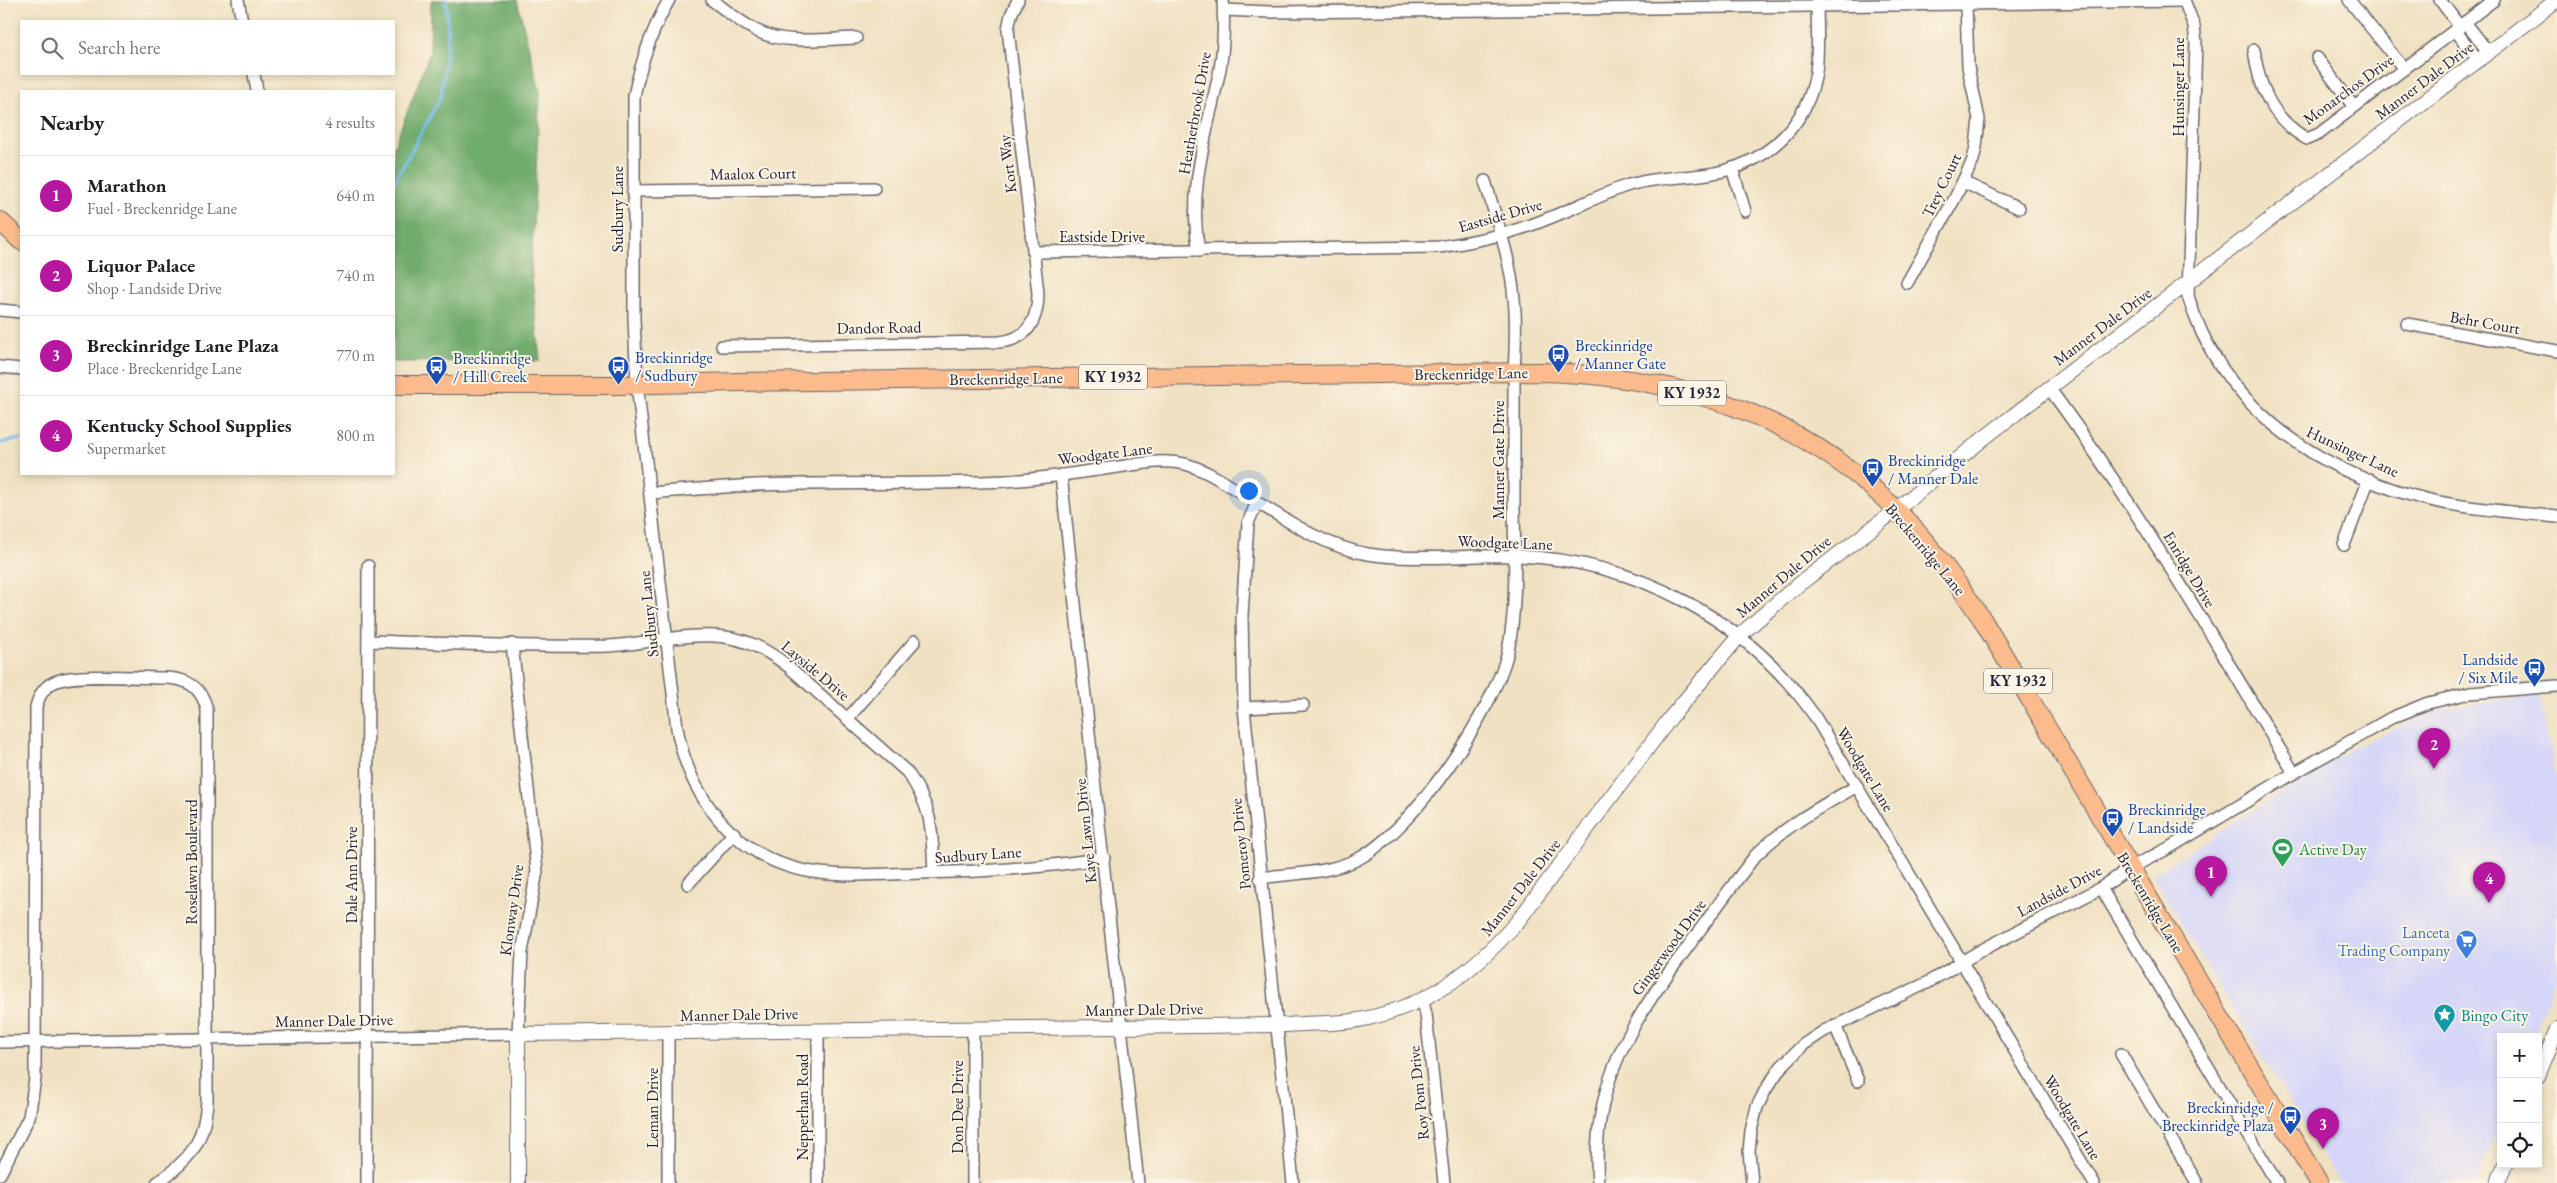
<!DOCTYPE html>
<meta charset="utf-8">
<style>
:root{--surface:#fff;--page:#f6f6f6;--text:#202124;--muted:#757577;--line:#e0e0e0;--accent:#b5179e}
body{margin:0;font-family:"EB Garamond",serif;background:var(--page);color:var(--text)}
.controls{position:absolute;right:15px;bottom:15px;display:grid;overflow:hidden;border-radius:0px;box-shadow:0 2px 8px #0003}
.controls button{width:45px;height:45px;display:grid;place-items:center;padding:0;border:0;border-bottom:1px solid var(--line);background:var(--surface);color:var(--text);font:25px sans-serif}
.you{position:absolute;left:1248px;top:490px;width:18px;height:18px;margin:-12px;border:4px solid #fff;border-radius:50%;background:#1a73e8;box-shadow:0 0 0 8px #1a73e833}
.badge{display:grid;place-items:center;width:32px;height:32px;border-radius:50%;background:var(--accent);color:#fff;font-size:16px;font-weight:700}
.pin{position:absolute;translate:-50% -41px;filter:drop-shadow(0 1px 2px #0008)}
.pin::after{content:'';position:absolute;top:26px;width:18px;height:15px;background:inherit;clip-path:polygon(0 0,100% 0,50% 100%)}
.list{margin:0;padding:0;list-style:none}
h2{display:flex;justify-content:space-between;align-items:center;height:65px;margin:0;padding:0 20px;font-size:21px}
h2 small{font-size:16px;font-weight:400;color:var(--muted)}
.list li{display:grid;grid-template-columns:32px 1fr auto;gap:15px;align-items:center;box-sizing:border-box;height:80px;padding:0 20px;border-top:1px solid var(--line)}
.list b{display:block;font-size:19px;white-space:nowrap}
.list p{margin:0;font-size:16px;white-space:nowrap;color:var(--muted)}
.list em{font-size:16px;font-style:normal;color:var(--muted)}
.icon{flex:none;width:28px;height:28px;fill:none;stroke:currentColor;stroke-width:2;stroke-linecap:round;stroke-linejoin:round}
.map{position:relative;flex:none;width:2557px;height:1183px;overflow:hidden}
.search{position:absolute;background:var(--surface);box-shadow:0 2px 8px #0003;left:20px;top:20px;width:375px;height:55px;display:flex;align-items:center;gap:12px;box-sizing:border-box;padding:0 18px;border-radius:0px;color:var(--muted);font-size:19px}
.panel{position:absolute;background:var(--surface);box-shadow:0 2px 8px #0003;left:20px;top:90px;width:375px;height:385px;border-radius:0px}
.map>svg:first-child{display:block}
.built{fill:#d6d7f8}
.forest{fill:#71ac6c;stroke:#4a6754}
.lines{fill:none;stroke-linecap:round;stroke-linejoin:round}
.stream{stroke:#77bcee;stroke-width:3}
.minor-casing{stroke:#6a656a;stroke-width:14}
.tertiary-casing{stroke:#6a656a;stroke-width:16}
.primary-casing{stroke:#6a656a;stroke-width:20}
.minor{stroke:#fff;stroke-width:11}
.tertiary{stroke:#fff;stroke-width:14}
.primary{stroke:#fbbb8c;stroke-width:18}
.labels{text-anchor:middle;stroke-width:4;stroke-linejoin:round;paint-order:stroke}
.shield{fill:#fcf5e5;stroke:#63616e;stroke-width:1}
.shield-label{font-size:15px;font-weight:bold;fill:#22223b}
.street-label{font-size:16px;fill:#22223b;stroke:#fcf5e5}
.transit-label{font-size:16px;fill:#164399;stroke:#fcf5e5;text-anchor:start}
.leisure-label{font-size:16px;fill:#27864d;stroke:#fcf5e5;text-anchor:start}
.shop-label{font-size:16px;fill:#366cbe;stroke:#fcf5e5;text-anchor:end}
.culture-label{font-size:16px;fill:#0d838f;stroke:#fcf5e5;text-anchor:start}
</style>
<div class="map">
<svg width="2557" height="1183" viewBox="0 0 2557 1183">
<rect width="100%" height="100%" fill="#fcf5e5"/>
<filter id="ink" filterUnits="userSpaceOnUse"><feTurbulence type="fractalNoise" baseFrequency=".02" numOctaves="2"/><feDisplacementMap in="SourceGraphic" scale="10" xChannelSelector="R" yChannelSelector="G"/><feConvolveMatrix kernelMatrix="1 2 1 2 8 2 1 2 1" color-interpolation-filters="sRGB"/></filter>
<filter id="wash" filterUnits="userSpaceOnUse"><feTurbulence type="fractalNoise" baseFrequency=".0096" numOctaves="4" result="noise"/><feDisplacementMap in="SourceGraphic" scale="20" xChannelSelector="R" yChannelSelector="G"/><feGaussianBlur stdDeviation="1.12" result="paint"/><feColorMatrix in="noise" values="0 0 0 0 0 0 0 0 0 0 0 0 0 0 0 0 0 1.4 0 .05"/><feComposite in="paint" operator="in"/></filter>
<g filter="url(#wash)">
<rect width="100%" height="100%" fill="#f0e1c2"/>
<path class="built" d="M2539 696 2557 780V974L2533 1037H2501V1120L2476 1183H2339L2152 875 2352 748 2442 708Z"/>
<path class="forest" d="M431 0H517L540 92 531 267 540 361 394 362V146L430 53Z"/>
<g class="lines">
<g class="stream">
<path d="M394 182 441 97 448 34 446 0"/>
<path d="M0 443 21 439"/>
</g>
</g>
</g>
<g filter="url(#ink)">
<g class="lines">
<defs>
<g id="minor">
<path d="M238 0 242 21"/>
<path d="M669 0C651 31 641 62 634 96V319L637 384 677 728C690 802 742 865 820 873 853 877 886 874 919 873 980 872 1043 868 1104 858"/>
<path d="M712 0C727 11 741 23 757 31 785 45 825 39 856 38"/>
<path d="M2184 0 2194 26 2196 43 2188 296C2220 403 2309 466 2414 496 2460 509 2510 511 2557 517"/>
<path d="M2349 0 2404 69"/>
<path d="M2440 0 2460 27"/>
<path d="M1224 10 1269 12 1497 10 2184 1"/>
<path d="M2465 22 2489 53"/>
<path d="M2455 30 2479 61"/>
<path d="M2254 50C2259 88 2272 119 2307 139L2319 134 2494 0"/>
<path d="M2317 58 2354 107"/>
<path d="M254 74 257 91"/>
<path d="M1732 168 1745 211"/>
<path d="M1963 182 2019 208"/>
<path d="M633 191 874 188"/>
<path d="M1199 251C1187 189 1208 129 1220 69 1224 46 1224 23 1223 0"/>
<path d="M1033 252 1439 247C1465 243 1491 238 1516 230 1554 219 1589 199 1626 186 1656 176 1688 179 1719 172 1769 161 1808 123 1816 72 1819 49 1817 23 1817 0"/>
<path d="M1907 283 1955 198 1973 160 1976 147 1979 119 1968 67 1966 4"/>
<path d="M0 310 21 312"/>
<path d="M2407 324 2557 351"/>
<path d="M722 346 999 342C1028 340 1038 320 1038 293L1008 29 1011 15 1018 0"/>
<path d="M0 367 21 369"/>
<path d="M2049 388C2140 511 2215 641 2294 773"/>
<path d="M1061 475 1138 1183"/>
<path d="M651 493C686 490 721 487 756 485 839 482 923 485 1006 481 1041 479 1076 473 1111 468 1135 465 1161 458 1185 464 1203 469 1219 479 1235 489 1277 513 1319 546 1368 554 1417 562 1468 554 1518 556 1636 561 1745 618 1814 715L2094 1183"/>
<path d="M1257 502 1248 523 1242 615 1244 708 1293 1183"/>
<path d="M2344 545 2369 479"/>
<path d="M368 641C448 643 528 648 608 646 646 644 686 632 725 637 750 640 770 652 789 667L907 772C933 808 932 830 934 873"/>
<path d="M1244 708 1303 705"/>
<path d="M848 718 915 641"/>
<path d="M1260 878C1293 873 1328 874 1358 859 1413 830 1494 711 1508 651 1518 602 1514 550 1514 500 1514 458 1514 416 1514 374 1515 349 1517 324 1514 299 1511 259 1496 219 1485 181"/>
<path d="M688 884 734 833"/>
<path d="M2101 888 2277 1183"/>
<path d="M1422 999 1426 1014 1444 1183"/>
<path d="M1835 1025 1858 1081"/>
<path d="M973 1031V1183"/>
<path d="M0 1042 518 1034 522 952 537 871 512 644"/>
<path d="M2121 1054 2197 1183"/>
<path d="M0 1174 29 1117 35 1079 36 707C39 695 45 685 57 681 75 673 144 678 167 678 189 679 202 688 207 710V1101C204 1144 190 1159 157 1183"/>
<path d="M367 1183 368 566"/>
<path d="M668 1183V1033"/>
<path d="M818 1183V1031"/>
<path d="M1598 1183C1590 1084 1631 1023 1687 948 1709 917 1732 886 1755 856 1785 826 1820 807 1857 786"/>
<path d="M1752 1183 1749 1151 1751 1131 1757 1107 1766 1089 1781 1067 1803 1045 1824 1031 1927 983 1980 951 2101 888 2130 868 2167 849 2294 773 2391 718 2428 703 2470 693 2557 686"/>
</g>
<g id="tertiary">
<path d="M2538 1076 2557 1029"/>
<path d="M518 1183V1034L1288 1025C1310 1023 1332 1024 1353 1021 1425 1009 1471 974 1518 921L1671 717 1740 635 1793 589 1896 510 1984 438 2557 0"/>
<path d="M2498 1183 2505 1164"/>
</g>
<g id="primary">
<path d="M0 221 21 241"/>
<path d="M394 385H619L739 382 1540 372C1670 375 1794 412 1890 504 1925 537 1955 579 1982 619L2319 1183"/>
</g>
</defs>
<use href="#minor" class="minor-casing"/>
<use href="#tertiary" class="tertiary-casing"/>
<use href="#primary" class="primary-casing"/>
<use href="#minor" class="minor"/>
<use href="#tertiary" class="tertiary"/>
<use href="#primary" class="primary"/>
</g>
</g>
<defs>
<symbol id="bus-pin" viewBox="-11 -11 22 30"><path d="M0 17L-7.5 6A9.5 9.5 0 1 1 7.5 6Z" fill="#1a4fb4" stroke="#fcf5e5"/><path d="M-5-6H5V4H4V6H2V4H-2V6H-4V4H-5ZM-3.5-4V0h7V-4ZM-3.5 1.2v1.5H-2V1.2ZM2 1.2v1.5H3.5V1.2Z" fill="#fff"/></symbol>
<symbol id="stadium-pin" viewBox="-11 -11 22 30"><path d="M0 17L-7.5 6A9.5 9.5 0 1 1 7.5 6Z" fill="#2e9e5b" stroke="#fcf5e5"/><path d="M0-5a6.5 5 0 1 0 0 10a6.5 5 0 1 0 0-10ZM-3.5-1.8h7v3.6h-7Z" fill="#fff"/></symbol>
<symbol id="supermarket-pin" viewBox="-11 -11 22 30"><path d="M0 17L-7.5 6A9.5 9.5 0 1 1 7.5 6Z" fill="#3f7fe0" stroke="#fcf5e5"/><path d="M-6-5.5h2.5l.6 2H6L4.5 2H-2.5L-4.4-4H-6ZM-1.5 3.2a1.3 1.3 0 1 0 .1 0ZM3 3.2a1.3 1.3 0 1 0 .1 0Z" fill="#fff"/></symbol>
<symbol id="sight-pin" viewBox="-11 -11 22 30"><path d="M0 17L-7.5 6A9.5 9.5 0 1 1 7.5 6Z" fill="#0f9aa8" stroke="#fcf5e5"/><path d="M0-6L1.8-2.2L6-1.7L2.9 1.2L3.7 5.4L0 3.3L-3.7 5.4L-2.9 1.2L-6-1.7L-1.8-2.2Z" fill="#fff"/></symbol>
</defs>
<g fill-rule="evenodd">
<use href="#bus-pin" x="1546" y="342" width="25" height="34"/>
<use href="#bus-pin" x="606" y="354" width="25" height="34"/>
<use href="#bus-pin" x="424" y="354" width="25" height="34"/>
<use href="#bus-pin" x="1860" y="456" width="25" height="34"/>
<use href="#bus-pin" x="2522" y="656" width="25" height="34"/>
<use href="#bus-pin" x="2100" y="806" width="25" height="34"/>
<use href="#stadium-pin" x="2270" y="836" width="25" height="34"/>
<use href="#supermarket-pin" x="2454" y="928" width="25" height="34"/>
<use href="#sight-pin" x="2432" y="1002" width="25" height="34"/>
<use href="#bus-pin" x="2278" y="1104" width="25" height="34"/>
</g>
<g class="labels">
<g class="shield">
<rect x="1079" y="364.5" width="68" height="25" rx="4"/>
<rect x="1658" y="380.5" width="68" height="25" rx="4"/>
<rect x="1984" y="668.5" width="68" height="25" rx="4"/>
</g>
<g class="shield-label">
<text x="1113" y="382">KY 1932</text>
<text x="1692" y="398">KY 1932</text>
<text x="2018" y="686">KY 1932</text>
</g>
<g class="street-label">
<text transform="translate(2424 80) rotate(-37)" y="6">Manner Dale Drive</text>
<text transform="translate(2178 87) rotate(-90)" y="6">Hunsinger Lane</text>
<text transform="translate(2348 89) rotate(-36)" y="6">Monarchos Drive</text>
<text transform="translate(1194 113) rotate(-80)" y="6">Heatherbrook Drive</text>
<text transform="translate(1007 164) rotate(-97)" y="6">Kort Way</text>
<text transform="translate(753 173) rotate(-1)" y="6">Maalox Court</text>
<text transform="translate(1941 185) rotate(-64)" y="6">Trey Court</text>
<text transform="translate(617 209) rotate(-90)" y="6">Sudbury Lane</text>
<text transform="translate(1500 215) rotate(-16)" y="6">Eastside Drive</text>
<text x="1102" y="242">Eastside Drive</text>
<text transform="translate(2485 322) rotate(10)" y="6">Behr Court</text>
<text transform="translate(2102 326) rotate(-37)" y="6">Manner Dale Drive</text>
<text transform="translate(879 327) rotate(-1)" y="6">Dandor Road</text>
<text transform="translate(1471 373) rotate(-1)" y="6">Breckenridge Lane</text>
<text transform="translate(1006 378) rotate(-1)" y="6">Breckenridge Lane</text>
<text transform="translate(2353 451) rotate(25)" y="6">Hunsinger Lane</text>
<text transform="translate(1105 453) rotate(-7)" y="6">Woodgate Lane</text>
<text transform="translate(1498 460) rotate(-90)" y="6">Manner Gate Drive</text>
<text transform="translate(1505 542) rotate(2)" y="6">Woodgate Lane</text>
<text transform="translate(1926 549) rotate(50)" y="6">Breckenridge Lane</text>
<text transform="translate(2190 569) rotate(59)" y="6">Enridge Drive</text>
<text transform="translate(1783 576) rotate(-40)" y="6">Manner Dale Drive</text>
<text transform="translate(648 614) rotate(-96)" y="6">Sudbury Lane</text>
<text transform="translate(816 670) rotate(40)" y="6">Layside Drive</text>
<text transform="translate(1866 769) rotate(59)" y="6">Woodgate Lane</text>
<text transform="translate(1085 831) rotate(-96)" y="6">Kaye Lawn Drive</text>
<text transform="translate(1240 844) rotate(-96)" y="6">Pomeroy Drive</text>
<text transform="translate(978 854) rotate(-4)" y="6">Sudbury Lane</text>
<text transform="translate(191 862) rotate(-90)" y="6">Roselawn Boulevard</text>
<text transform="translate(351 875) rotate(-90)" y="6">Dale Ann Drive</text>
<text transform="translate(1520 887) rotate(-52)" y="6">Manner Dale Drive</text>
<text transform="translate(2059 890) rotate(-28)" y="6">Landside Drive</text>
<text transform="translate(2151 902) rotate(59)" y="6">Breckenridge Lane</text>
<text transform="translate(511 910) rotate(-82)" y="6">Klonway Drive</text>
<text transform="translate(1668 947) rotate(-54)" y="6">Gingerwood Drive</text>
<text transform="translate(1144 1009) rotate(-1)" y="6">Manner Dale Drive</text>
<text transform="translate(739 1014) rotate(-1)" y="6">Manner Dale Drive</text>
<text transform="translate(334 1020) rotate(-1)" y="6">Manner Dale Drive</text>
<text transform="translate(1418 1093) rotate(-96)" y="6">Roy Pom Drive</text>
<text transform="translate(802 1107) rotate(-90)" y="6">Nepperhan Road</text>
<text transform="translate(957 1107) rotate(-90)" y="6">Don Dee Drive</text>
<text transform="translate(652 1108) rotate(-90)" y="6">Leman Drive</text>
<text transform="translate(2073 1117) rotate(59)" y="6">Woodgate Lane</text>
</g>
<g class="transit-label">
<text x="1575" y="351">Breckinridge<tspan x="1575" dy="18">/ Manner Gate</tspan></text>
<text x="635" y="363">Breckinridge<tspan x="635" dy="18">/ Sudbury</tspan></text>
<text x="453" y="364">Breckinridge<tspan x="453" dy="18">/ Hill Creek</tspan></text>
<text x="1888" y="466">Breckinridge<tspan x="1888" dy="18">/ Manner Dale</tspan></text>
<text x="2518" y="665" text-anchor="end">Landside<tspan x="2518" dy="18">/ Six Mile</tspan></text>
<text x="2128" y="815">Breckinridge<tspan x="2128" dy="18">/ Landside</tspan></text>
<text x="2274" y="1113" text-anchor="end">Breckinridge /<tspan x="2274" dy="18">Breckinridge Plaza</tspan></text>
</g>
<g class="leisure-label">
<text x="2299" y="855">Active Day</text>
</g>
<g class="shop-label">
<text x="2450" y="938">Lanceta<tspan x="2450" dy="18">Trading Company</tspan></text>
</g>
<g class="culture-label">
<text x="2461" y="1021">Bingo City</text>
</g>
</g>
</svg>
<div class="controls">
<button>+</button>
<button>−</button>
<button><svg class="icon" aria-label="locate" viewBox="0 0 24 24"><circle cx="12" cy="12" r="6"/><path d="M12 2v4M12 18v4M2 12h4M18 12h4"/></svg></button>
</div>
<div class="you"></div>
<div class="pin badge" style="left:2211px;top:897px">1</div>
<div class="pin badge" style="left:2434px;top:769px">2</div>
<div class="pin badge" style="left:2323px;top:1149px">3</div>
<div class="pin badge" style="left:2489px;top:903px">4</div>
<div class="search"><svg class="icon" aria-label="search" viewBox="0 0 24 24"><circle cx="10" cy="10" r="6"/><path d="M15 15l6 6"/></svg>Search here</div>
<section class="panel">
<h2>Nearby<small>4 results</small></h2>
<ul class="list">
<li><span class="badge">1</span><div><b>Marathon</b><p>Fuel · Breckenridge Lane</p></div><em>640 m</em></li>
<li><span class="badge">2</span><div><b>Liquor Palace</b><p>Shop · Landside Drive</p></div><em>740 m</em></li>
<li><span class="badge">3</span><div><b>Breckinridge Lane Plaza</b><p>Place · Breckenridge Lane</p></div><em>770 m</em></li>
<li><span class="badge">4</span><div><b>Kentucky School Supplies</b><p>Supermarket</p></div><em>800 m</em></li>
</ul>
</section>
</div>
